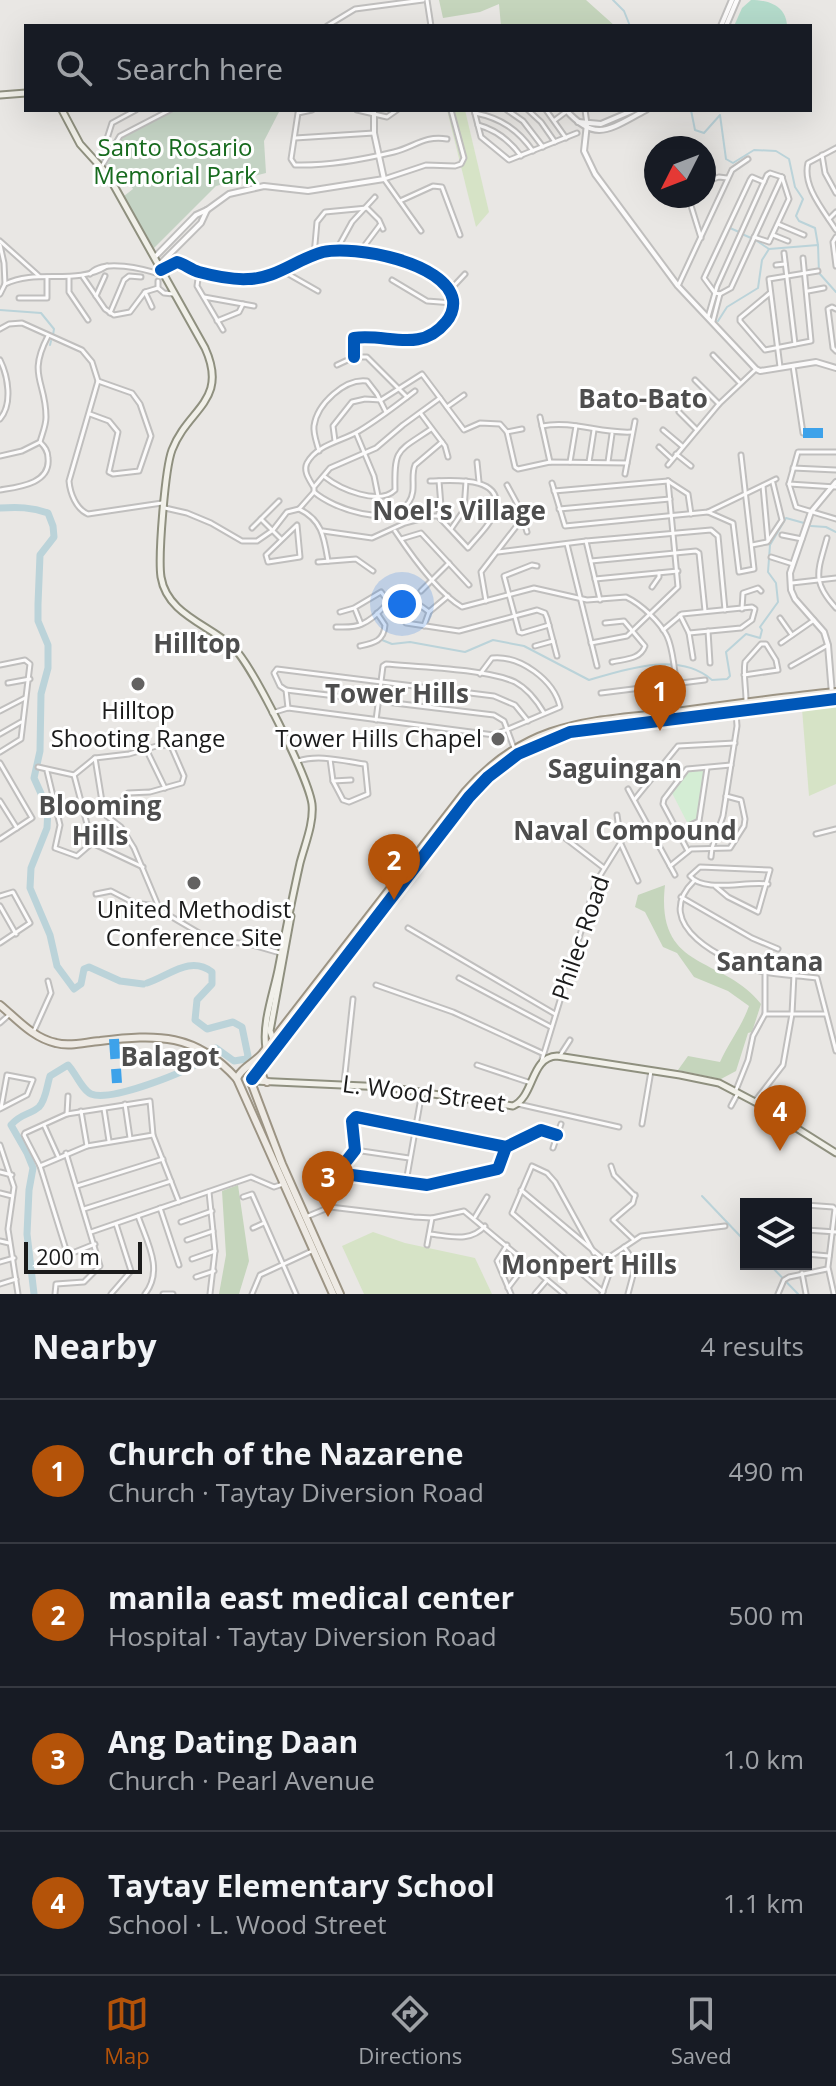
<!DOCTYPE html>
<meta charset="utf-8">
<style>
:root{--surface:#171b24;--page:#20242c;--text:#f1f3f6;--muted:#9ea1a6;--line:#363941;--accent:#b45309}
body{margin:0;font-family:"Open Sans",sans-serif;background:var(--page);color:var(--text)}
.controls{position:absolute;right:24px;bottom:24px;display:grid;overflow:hidden;border-radius:0px;box-shadow:0 8px 32px #0002}
.controls button{width:72px;height:72px;display:grid;place-items:center;padding:0;border:0;border-bottom:2px solid var(--line);background:var(--surface);color:var(--text);font:40px sans-serif}
.compass{position:absolute;left:644px;top:136px;width:72px;height:72px;border-radius:50%;background:var(--surface);box-shadow:0 8px 32px #0002;rotate:228deg}
.scale{position:absolute;left:24px;bottom:20px;width:118px;box-sizing:border-box;padding-left:8px;border:4px solid #1b1b1b;border-top:0;font-size:22px;line-height:28px;white-space:nowrap;color:#1b1b1b;-webkit-text-stroke:6px #fff;paint-order:stroke}
.you{position:absolute;left:402px;top:604px;width:28px;height:28px;margin:-20px;border:6px solid #fff;border-radius:50%;background:#1a73e8;box-shadow:0 0 0 12px #1a73e833}
.badge{display:grid;place-items:center;width:52px;height:52px;border-radius:50%;background:var(--accent);color:#fff;font-size:26px;font-weight:700}
.pin{position:absolute;translate:-50% -66px;filter:drop-shadow(0 2px 4px #0008)}
.pin::after{content:'';position:absolute;top:42px;width:28px;height:24px;background:inherit;clip-path:polygon(0 0,100% 0,50% 100%)}
.list{margin:0;padding:0;list-style:none}
h2{display:flex;justify-content:space-between;align-items:center;height:104px;margin:0;padding:0 32px;font-size:34px}
h2 small{font-size:26px;font-weight:400;color:var(--muted)}
.list li{display:grid;grid-template-columns:52px 1fr auto;gap:24px;align-items:center;box-sizing:border-box;height:144px;padding:0 32px;border-top:2px solid var(--line)}
.list b{display:block;font-size:30px;white-space:nowrap}
.list p{margin:0;font-size:26px;white-space:nowrap;color:var(--muted)}
.list em{font-size:26px;font-style:normal;color:var(--muted)}
.icon{flex:none;width:44px;height:44px;fill:none;stroke:currentColor;stroke-width:2;stroke-linecap:round;stroke-linejoin:round}
.map{position:relative;flex:none;width:836px;height:1294px;overflow:hidden}
.search{position:absolute;background:var(--surface);box-shadow:0 8px 32px #0002;left:24px;right:24px;top:24px;height:88px;display:flex;align-items:center;gap:20px;box-sizing:border-box;padding:0 28px;border-radius:0px;color:var(--muted);font-size:30px}
.sheet{height:680px;background:var(--surface)}
nav{display:flex;justify-content:space-around;align-items:center;box-sizing:border-box;height:112px;border-top:2px solid var(--line);background:var(--surface);font-size:22px;color:var(--muted)}
nav a{display:grid;justify-items:center;gap:4px}
nav .on{color:var(--accent)}
.map>svg:first-child{display:block}
.grass{fill:#d6e3c6}
.forest{fill:#c5d5bc}
.cemetery{fill:#c4d3c4}
.park{fill:#d4edd4}
.pitch{fill:#b4dbcb}
.lines{fill:none;stroke-linecap:round;stroke-linejoin:round}
.stream{stroke:#bbd3d9;stroke-width:2}
.river{stroke:#bbd3d9;stroke-width:7}
.minor-casing{stroke:#c0bfbe;stroke-width:7}
.tertiary-casing{stroke:#c0bfbe;stroke-width:8}
.secondary-casing{stroke:#8f907f;stroke-width:9}
.primary-casing{stroke:#9c9484;stroke-width:10}
.minor{stroke:#fcfbfb;stroke-width:3}
.tertiary{stroke:#fcfbfb;stroke-width:4}
.secondary{stroke:#f1f0e9;stroke-width:5}
.primary{stroke:#eeeae4;stroke-width:6}
.quiet{stroke:#3da2ea;stroke-width:10;stroke-dasharray:20 10;stroke-linecap:butt}
.cycleway-casing{stroke:#fff;stroke-width:17}
.cycleway{stroke:#0057b8;stroke-width:12}
.poi-dot{fill:#636261;stroke:#fff;stroke-width:3}
.labels{text-anchor:middle;stroke-width:6;stroke-linejoin:round;paint-order:stroke}
.park-label{font-size:24px;fill:#176b1e;stroke:#fff}
.poi-label{font-size:24px;fill:#1b1b1b;stroke:#fff}
.street-label{font-size:24px;fill:#1b1b1b;stroke:#fff}
.neighbourhood-label{font-size:26px;font-weight:bold;fill:#4e4e4e;stroke:#fff}
</style>
<div class="map">
<svg width="836" height="1294" viewBox="0 0 836 1294">
<rect width="100%" height="100%" fill="#e9e7e4"/>
<g class="grass">
<path d="M447 110H465L489 212 476 227Z"/>
<path d="M836 706V784L809 796 802 709Z"/>
<path d="M373 1232 405 1243 475 1258 492 1294H364L342 1246Z"/>
</g>
<g class="forest">
<path d="M439 0H586L615 26H501L499 4 480 12 443 18Z"/>
<path d="M665 885C655 973 723 955 761 1004L752 1032 748 1033 736 1071 721 1079 678 1070 688 1056 720 1062C729 1042 742 1026 749 1006L728 991 694 977 677 953 663 947 645 912 635 907 638 895Z"/>
<path d="M238 1185 249 1261 239 1294H219L226 1255 222 1191Z"/>
</g>
<path class="cemetery" d="M176 110H280L264 141 266 173 216 186 154 248 124 196 133 189C122 168 121 176 106 167L120 139Z"/>
<path class="park" d="M705 769 698 819 688 824 672 793 690 770Z"/>
<path class="pitch" d="M751 0C769 0 786 6 787 26H734L742 8Z"/>
<g class="lines">
<g class="stream">
<path d="M613 0 624 11 630 26"/>
<path d="M691 110 695 130 704 133 720 115 726 159 733 163 754 150 776 151 789 159 795 187 803 199 796 216 799 221 815 228 818 245"/>
<path d="M730 228 739 232"/>
<path d="M742 234 751 238"/>
<path d="M757 241 769 249"/>
<path d="M0 310 41 313 54 329 53 335"/>
<path d="M718 321 727 307 758 288 762 260 769 249 818 245 819 273 836 292"/>
<path d="M50 345 51 341"/>
<path d="M811 526 826 527 836 532"/>
<path d="M382 640 392 644 410 642 465 652 493 640 524 646 589 680C626 669 679 651 712 680L727 679 730 676 726 652 746 634 760 638 762 630 760 627 778 602 776 583 768 572 770 545 786 518 804 523"/>
<path d="M702 1196 742 1238 746 1246"/>
<path d="M769 1264 798 1294"/>
</g>
<g class="river">
<path d="M0 508C18 507 31 507 48 513L53 526 54 537 40 555 38 604V621L48 645V668L41 694 40 751 34 778 48 809 47 828 31 868 30 888 50 935 57 966 74 989 81 984 84 969 89 967 120 981 143 984"/>
<path d="M34 1294 27 1234 29 1190 33 1168 27 1153 11 1125C21 1113 30 1115 39 1107 46 1100 47 1085 50 1076L68 1065C75 1072 82 1090 91 1094 110 1102 180 1074 198 1063 205 1059 209 1051 216 1048L234 1061 246 1059 248 1056 242 1027 233 1022 207 1029 195 1020 197 1000 212 984V972C190 955 169 976 147 983"/>
</g>
<defs>
<g id="minor">
<path d="M427 0 431 26"/>
<path d="M327 26 355 9 423 0"/>
<path d="M312 110 298 113 291 159 295 165C329 166 361 160 394 152 414 147 425 135 447 139"/>
<path d="M357 110 387 117 397 110"/>
<path d="M474 110 481 137 509 160 577 133"/>
<path d="M507 110 523 121 543 147"/>
<path d="M528 110 541 122 555 142"/>
<path d="M546 110 566 138"/>
<path d="M585 110 587 124"/>
<path d="M475 113C501 118 518 130 533 151"/>
<path d="M555 120 567 111"/>
<path d="M478 125C497 130 510 141 521 156"/>
<path d="M295 138 374 133"/>
<path d="M836 148 808 163C802 186 824 211 836 230"/>
<path d="M109 154 104 148 112 123 136 110"/>
<path d="M822 155 825 173 836 193"/>
<path d="M102 166 120 136 170 110"/>
<path d="M704 182 719 177 727 178"/>
<path d="M688 196 701 238"/>
<path d="M400 201 433 186 442 187 460 235"/>
<path d="M829 219 836 212"/>
<path d="M778 224 804 235"/>
<path d="M421 231 384 179 426 165 455 166 461 164 464 158 451 110"/>
<path d="M773 235 788 241"/>
<path d="M754 237 769 242 789 199 782 177"/>
<path d="M836 237 833 242 836 266"/>
<path d="M0 241 39 276"/>
<path d="M0 245 4 263 5 284"/>
<path d="M336 251 352 222 375 197"/>
<path d="M359 253 380 225"/>
<path d="M784 253 795 344"/>
<path d="M314 255 317 222 325 212 367 208 379 220 383 229"/>
<path d="M776 265 785 264"/>
<path d="M161 270 177 262C185 264 191 270 199 272 214 276 232 280 248 279 275 279 297 259 323 252 354 245 446 262 453 300 454 308 451 316 446 322 420 354 387 333 354 338V357"/>
<path d="M283 271 318 291"/>
<path d="M199 272 197 286 223 330"/>
<path d="M164 273 173 268 187 267"/>
<path d="M90 274C102 258 145 269 162 275"/>
<path d="M83 277 105 309 114 315 130 312 145 292 158 288"/>
<path d="M69 278V292L88 320"/>
<path d="M392 280 427 301 453 303"/>
<path d="M158 281V288L164 293 173 294"/>
<path d="M678 286 732 170 748 159"/>
<path d="M450 290 465 274"/>
<path d="M808 291 824 288"/>
<path d="M145 292 152 307"/>
<path d="M770 293 740 318V321L765 350 811 341 803 258"/>
<path d="M0 294 5 284C37 268 76 286 107 266"/>
<path d="M720 294 715 293 704 278 750 180 752 177 764 182"/>
<path d="M720 294 731 288 782 177"/>
<path d="M96 296 105 276"/>
<path d="M204 297 254 306"/>
<path d="M19 298H47V277"/>
<path d="M836 309 832 307 828 309 833 348 836 351"/>
<path d="M110 313 124 280 129 276 141 277"/>
<path d="M708 317 717 286 767 175 770 173 782 177"/>
<path d="M217 321 239 312 243 304"/>
<path d="M713 321 720 294"/>
<path d="M0 329 9 324 22 323 82 350 92 362 98 381 69 481C70 493 76 509 88 514L162 503"/>
<path d="M713 355 740 383"/>
<path d="M0 360C8 376 13 404 0 419"/>
<path d="M337 365 354 357H367L407 397"/>
<path d="M793 366 803 433"/>
<path d="M780 367 769 279 818 271"/>
<path d="M695 380 719 404"/>
<path d="M447 407 464 395"/>
<path d="M679 412 696 429"/>
<path d="M90 414 109 421 118 432 109 472 113 474 139 471 151 436 140 404 132 393 98 381"/>
<path d="M421 414 445 446 448 457"/>
<path d="M540 417 550 462"/>
<path d="M542 426C573 420 601 434 632 432"/>
<path d="M663 430 682 446"/>
<path d="M507 432 522 429"/>
<path d="M356 433 374 476 382 516"/>
<path d="M335 441 333 426 352 402 365 399 381 400 422 374 464 430 480 423 500 424 507 432 515 467 518 469 550 462 627 463"/>
<path d="M659 447 672 459"/>
<path d="M319 451C317 443 313 434 314 426 317 404 345 378 367 381L377 394 386 412"/>
<path d="M836 452H798L789 484 796 507 836 519"/>
<path d="M676 454 691 466"/>
<path d="M0 456 22 451 40 442C42 434 46 426 46 417 46 381 27 376 48 336"/>
<path d="M477 462 479 482"/>
<path d="M570 462 576 426"/>
<path d="M589 462 594 430"/>
<path d="M608 462 612 434"/>
<path d="M668 465 719 404 756 369"/>
<path d="M793 468 836 470"/>
<path d="M625 474 635 421"/>
<path d="M325 477C340 489 379 506 395 490 394 448 397 452 431 429"/>
<path d="M668 481 688 494 691 514"/>
<path d="M552 483 565 526 708 512 776 479"/>
<path d="M789 484 836 487"/>
<path d="M507 485 520 509 527 532"/>
<path d="M313 486C309 479 303 471 307 463 317 444 343 441 359 431 379 419 397 405 415 391"/>
<path d="M763 486 768 541"/>
<path d="M0 490C18 487 51 484 48 458 48 451 45 447 40 442"/>
<path d="M554 491 668 481"/>
<path d="M314 492C334 509 390 529 409 502 417 490 410 477 415 465L442 442"/>
<path d="M165 508 187 513 211 523 242 541H257L273 530 287 512 299 509 314 492V487L330 468 376 448 403 425 440 398"/>
<path d="M299 509C322 520 324 537 328 561"/>
<path d="M559 509 670 499"/>
<path d="M708 512 733 523 739 572 754 569 741 455"/>
<path d="M438 516 441 506 439 481"/>
<path d="M261 519 281 539"/>
<path d="M297 525 300 557 268 562 266 555Z"/>
<path d="M252 528 279 501"/>
<path d="M451 529 464 510 466 481"/>
<path d="M323 531 372 538 405 523 431 516H438L468 548C477 537 492 523 495 511 505 474 449 481 430 481"/>
<path d="M395 531C411 555 438 593 462 607L534 588 587 600 626 597C641 604 660 622 667 636 675 653 677 692 678 711"/>
<path d="M782 535 802 539"/>
<path d="M827 538C818 571 811 581 836 608"/>
<path d="M401 539 421 533 469 585"/>
<path d="M586 541 600 600"/>
<path d="M768 541 782 520 773 483"/>
<path d="M567 544 597 666"/>
<path d="M752 545 767 542"/>
<path d="M498 552 586 541 711 530 718 536 725 610"/>
<path d="M771 557 793 564"/>
<path d="M591 561 696 551 699 553 705 611"/>
<path d="M318 562 356 559 373 571"/>
<path d="M537 566 532 565 504 576 519 632 522 633 549 625"/>
<path d="M595 579 678 571"/>
<path d="M792 583 836 578"/>
<path d="M652 587 659 577V573"/>
<path d="M421 591 449 563"/>
<path d="M486 601 481 572 522 519"/>
<path d="M355 609 361 624"/>
<path d="M742 609 743 593 758 588 761 591"/>
<path d="M340 612 354 608 381 592 388 601"/>
<path d="M680 615 689 633 693 658"/>
<path d="M780 618 792 635"/>
<path d="M406 623 459 631 537 610 545 613 547 618 557 656"/>
<path d="M605 623 624 621 645 646C640 660 624 659 612 662"/>
<path d="M424 626 429 612 448 596"/>
<path d="M336 627C345 627 354 628 362 624 393 610 387 578 429 612"/>
<path d="M663 630 682 614 752 607 755 609 752 620 741 628 689 633"/>
<path d="M708 631 710 663"/>
<path d="M591 643 627 636 678 587 668 481"/>
<path d="M781 643 814 620"/>
<path d="M360 646C374 643 384 641 385 625L377 613"/>
<path d="M535 646 553 641"/>
<path d="M0 665 25 660 30 664 21 739 0 752"/>
<path d="M791 666 828 645"/>
<path d="M744 675 778 670 776 660 766 644H761L745 662C743 674 746 688 746 701"/>
<path d="M8 683 30 679"/>
<path d="M286 690 494 715 504 721 514 748"/>
<path d="M601 693 705 680"/>
<path d="M288 708 286 690 280 686 274 673 277 669 494 696 515 705 528 721"/>
<path d="M0 711 25 698"/>
<path d="M675 712V693"/>
<path d="M272 713 288 708 494 735 560 707C554 680 520 655 492 658L480 674"/>
<path d="M376 720 383 666 386 664C420 667 486 669 515 682 528 689 537 701 544 713"/>
<path d="M0 734 21 722"/>
<path d="M146 749 165 788"/>
<path d="M95 758 104 814 121 827 134 848 160 910 211 940 249 944 280 953"/>
<path d="M298 761C319 754 343 761 365 764L368 794 349 802 343 800 333 781 330 759"/>
<path d="M0 763 32 818 0 839"/>
<path d="M38 767 74 775 95 758 129 754 160 745 171 746 184 776 182 783 150 792 128 793 110 817"/>
<path d="M47 771 60 825 55 848 77 856 92 843"/>
<path d="M74 775 92 843"/>
<path d="M333 781 351 780"/>
<path d="M628 789 675 875"/>
<path d="M635 799 678 746 735 743"/>
<path d="M0 801 17 828"/>
<path d="M678 831 699 821 707 768"/>
<path d="M816 834 836 829"/>
<path d="M565 838 604 868"/>
<path d="M92 843 143 867"/>
<path d="M621 844 638 881"/>
<path d="M688 851 663 804 664 799 687 769 731 765"/>
<path d="M711 857 712 848 723 816 737 726 736 712"/>
<path d="M670 866 691 849 730 848 744 826 745 819 741 800 726 796"/>
<path d="M694 881C649 925 725 962 760 971 778 976 799 975 817 978L836 1051"/>
<path d="M715 886 728 897 758 912 770 870 700 867 690 876C704 893 744 881 768 884"/>
<path d="M96 894 111 891 134 903 156 906"/>
<path d="M0 896 13 892 30 923 0 943"/>
<path d="M681 897 752 938 778 949"/>
<path d="M0 906 16 934"/>
<path d="M408 928 555 1014"/>
<path d="M459 978 551 1027"/>
<path d="M376 985 453 1012 542 1053"/>
<path d="M765 1014H825"/>
<path d="M0 1023 9 1015"/>
<path d="M33 1033 51 993 48 981"/>
<path d="M559 1057 570 1040"/>
<path d="M541 1063 596 882 621 842 617 815"/>
<path d="M477 1065 531 1083"/>
<path d="M344 1083 353 999"/>
<path d="M736 1090 748 1060 753 1036 765 1014V973"/>
<path d="M756 1100 783 1065 792 1014 794 974"/>
<path d="M125 1104 130 1138"/>
<path d="M518 1104 619 1127"/>
<path d="M731 1106 738 1093"/>
<path d="M0 1109 27 1095 33 1080 7 1075 1 1108"/>
<path d="M104 1109 109 1141"/>
<path d="M81 1111 87 1146"/>
<path d="M67 1114 68 1096"/>
<path d="M642 1124 651 1071"/>
<path d="M44 1125 58 1156"/>
<path d="M0 1145 14 1187 8 1229 18 1294"/>
<path d="M506 1147 498 1169 427 1185 337 1173 355 1150 352 1121 356 1117 506 1147 541 1130 557 1135"/>
<path d="M553 1148 561 1124"/>
<path d="M355 1150 409 1158"/>
<path d="M40 1166 87 1146 153 1135"/>
<path d="M611 1166 614 1175 635 1196"/>
<path d="M0 1172 12 1175"/>
<path d="M406 1182 422 1092"/>
<path d="M77 1186 163 1159"/>
<path d="M521 1190 607 1262 610 1271 602 1294"/>
<path d="M209 1192 215 1251 210 1294"/>
<path d="M0 1193 12 1196"/>
<path d="M243 1197 252 1194 296 1294"/>
<path d="M782 1203 796 1204"/>
<path d="M806 1205 833 1207 835 1209 828 1267 834 1294"/>
<path d="M160 1208 179 1265"/>
<path d="M84 1209 171 1181"/>
<path d="M138 1216C147 1242 164 1270 145 1294"/>
<path d="M306 1217 330 1207 414 1217 432 1218 464 1211 564 1294"/>
<path d="M475 1217 487 1197"/>
<path d="M181 1222 212 1211"/>
<path d="M253 1228 264 1223"/>
<path d="M806 1230 836 1232"/>
<path d="M91 1232 251 1177 274 1187 283 1184"/>
<path d="M430 1234C450 1236 470 1243 485 1226"/>
<path d="M633 1239 613 1220 633 1203 635 1195"/>
<path d="M187 1240 213 1231"/>
<path d="M0 1241 9 1243"/>
<path d="M427 1245 432 1218"/>
<path d="M507 1245 497 1261 511 1294"/>
<path d="M624 1247 636 1264 628 1294"/>
<path d="M594 1253 555 1182 547 1173 532 1166 512 1213 603 1292"/>
<path d="M806 1254 829 1256"/>
<path d="M68 1256 40 1166 24 1135 25 1133 67 1114 150 1101 153 1135 179 1202"/>
<path d="M46 1258 65 1256 95 1244"/>
<path d="M192 1259 215 1251"/>
<path d="M605 1260 641 1236 725 1226"/>
<path d="M0 1262 14 1258"/>
<path d="M802 1273 806 1294"/>
<path d="M196 1277 214 1271"/>
<path d="M0 1284 16 1279"/>
<path d="M508 1288 527 1263"/>
<path d="M55 1294 56 1284 84 1282 100 1266 66 1153"/>
<path d="M111 1294 131 1271 116 1224"/>
<path d="M163 1294H173"/>
<path d="M252 1294 260 1275 314 1250"/>
<path d="M535 1294 547 1280"/>
<path d="M778 1294 784 1280 789 1277 827 1269"/>
</g>
<g id="tertiary">
<path d="M721 26 732 0"/>
<path d="M726 26 737 0"/>
<path d="M566 110C596 144 611 128 646 110"/>
<path d="M578 122 601 124 634 110"/>
<path d="M587 124 584 151 595 174 678 286 756 369 760 371 816 362 836 368"/>
<path d="M155 257 196 215 207 210 229 194 264 186 308 191 384 179 374 133V110"/>
<path d="M159 265 201 223 207 210"/>
<path d="M832 694 828 645 824 632 795 599 791 590 790 573 811 512 836 482"/>
</g>
<g id="secondary">
<path d="M0 95 26 93"/>
<path d="M62 110 80 144 108 175 205 348C229 401 188 408 172 450 165 469 158 556 161 577 167 614 208 624 233 647 252 665 308 777 312 804 314 823 305 844 300 863 292 899 285 934 278 970 273 994 262 1024 266 1048"/>
<path d="M273 1039 270 1031 291 916"/>
<path d="M252 1081 386 1087 513 1106C535 1096 530 1057 557 1056L680 1075 719 1083 755 1102 836 1153"/>
</g>
<g id="primary">
<path d="M0 1005C17 1019 33 1038 56 1043 70 1047 86 1042 100 1041 157 1034 196 1033 237 1079L333 1294"/>
<path d="M260 1069 264 1080 267 1082"/>
<path d="M237 1079C239 1070 255 1062 262 1054L465 792C530 718 593 722 683 711 734 704 785 697 836 692"/>
<path d="M251 1082 469 797 488 777 518 754 570 732 836 699"/>
<path d="M251 1082 282 1164 340 1294"/>
</g>
</defs>
<use href="#minor" class="minor-casing"/>
<use href="#tertiary" class="tertiary-casing"/>
<use href="#secondary" class="secondary-casing"/>
<use href="#primary" class="primary-casing"/>
<use href="#minor" class="minor"/>
<use href="#tertiary" class="tertiary"/>
<use href="#secondary" class="secondary"/>
<use href="#primary" class="primary"/>
<g class="quiet">
<path d="M803 433H825"/>
<path d="M114 1039 117 1083"/>
</g>
<defs>
<g id="cycleway">
<path d="M161 270 177 262C185 264 191 270 199 272 214 276 232 280 248 279 275 279 297 259 323 252 354 245 446 262 453 300 454 308 451 316 446 322 420 354 387 333 354 338V357"/>
<path d="M252 1079 469 797 488 777 518 754 570 732 836 699"/>
<path d="M506 1147 498 1169 427 1185 337 1173 355 1150 352 1121 356 1117 506 1147 541 1130 557 1135"/>
</g>
</defs>
<use href="#cycleway" class="cycleway-casing"/>
<use href="#cycleway" class="cycleway"/>
</g>
<g class="poi-dot">
<circle cx="138" cy="684" r="8"/>
<circle cx="498" cy="739" r="8"/>
<circle cx="194" cy="883" r="8"/>
</g>
<g class="labels">
<g class="park-label">
<text x="175" y="156">Santo Rosario<tspan x="175" dy="28">Memorial Park</tspan></text>
</g>
<g class="poi-label">
<text x="138" y="719">Hilltop<tspan x="138" dy="28">Shooting Range</tspan></text>
<text x="482" y="747" text-anchor="end">Tower Hills Chapel</text>
<text x="194" y="918">United Methodist<tspan x="194" dy="28">Conference Site</tspan></text>
</g>
<g class="street-label">
<text transform="translate(581 938) rotate(-71)" y="8">Philec Road</text>
<text transform="translate(424 1094) rotate(7)" y="8">L. Wood Street</text>
</g>
<g class="neighbourhood-label">
<text x="643" y="408">Bato-Bato</text>
<text x="459" y="520">Noel's Village</text>
<text x="197" y="653">Hilltop</text>
<text x="397" y="703">Tower Hills</text>
<text x="615" y="778">Saguingan</text>
<text x="100" y="815">Blooming<tspan x="100" dy="30">Hills</tspan></text>
<text x="625" y="840">Naval Compound</text>
<text x="770" y="971">Santana</text>
<text x="170" y="1066">Balagot</text>
<text x="589" y="1274">Monpert Hills</text>
</g>
</g>
</svg>
<div class="controls">
<button><svg class="icon" aria-label="layers" viewBox="0 0 24 24"><path d="M12 4l9 5-9 5-9-5zM3 14l9 5 9-5"/></svg></button>
</div>
<svg class="compass" viewBox="-18 -18 36 36"><path d="M0-13l5 13h-10z" fill="#e53935"/><path d="M0 13l5-13h-10z" fill="#9ea1a6"/></svg>
<div class="scale">200 m</div>
<div class="you"></div>
<div class="pin badge" style="left:660px;top:731px">1</div>
<div class="pin badge" style="left:394px;top:900px">2</div>
<div class="pin badge" style="left:328px;top:1217px">3</div>
<div class="pin badge" style="left:780px;top:1151px">4</div>
<div class="search"><svg class="icon" aria-label="search" viewBox="0 0 24 24"><circle cx="10" cy="10" r="6"/><path d="M15 15l6 6"/></svg>Search here</div>
</div>
<section class="sheet">
<h2>Nearby<small>4 results</small></h2>
<ul class="list">
<li><span class="badge">1</span><div><b>Church of the Nazarene</b><p>Church · Taytay Diversion Road</p></div><em>490 m</em></li>
<li><span class="badge">2</span><div><b>manila east medical center</b><p>Hospital · Taytay Diversion Road</p></div><em>500 m</em></li>
<li><span class="badge">3</span><div><b>Ang Dating Daan</b><p>Church · Pearl Avenue</p></div><em>1.0 km</em></li>
<li><span class="badge">4</span><div><b>Taytay Elementary School</b><p>School · L. Wood Street</p></div><em>1.1 km</em></li>
</ul>
</section>
<nav>
<a class="on"><svg class="icon" aria-label="map" viewBox="0 0 24 24"><path d="M3 6l6-2 6 2 6-2v14l-6 2-6-2-6 2zM9 4v14M15 6v14"/></svg>Map</a>
<a><svg class="icon" aria-label="directions" viewBox="0 0 24 24"><path d="M12 3l9 9-9 9-9-9zM9 14v-3h6M13 9l2 2-2 2"/></svg>Directions</a>
<a><svg class="icon" aria-label="saved" viewBox="0 0 24 24"><path d="M7 4h10v16l-5-4-5 4z"/></svg>Saved</a>
</nav>
